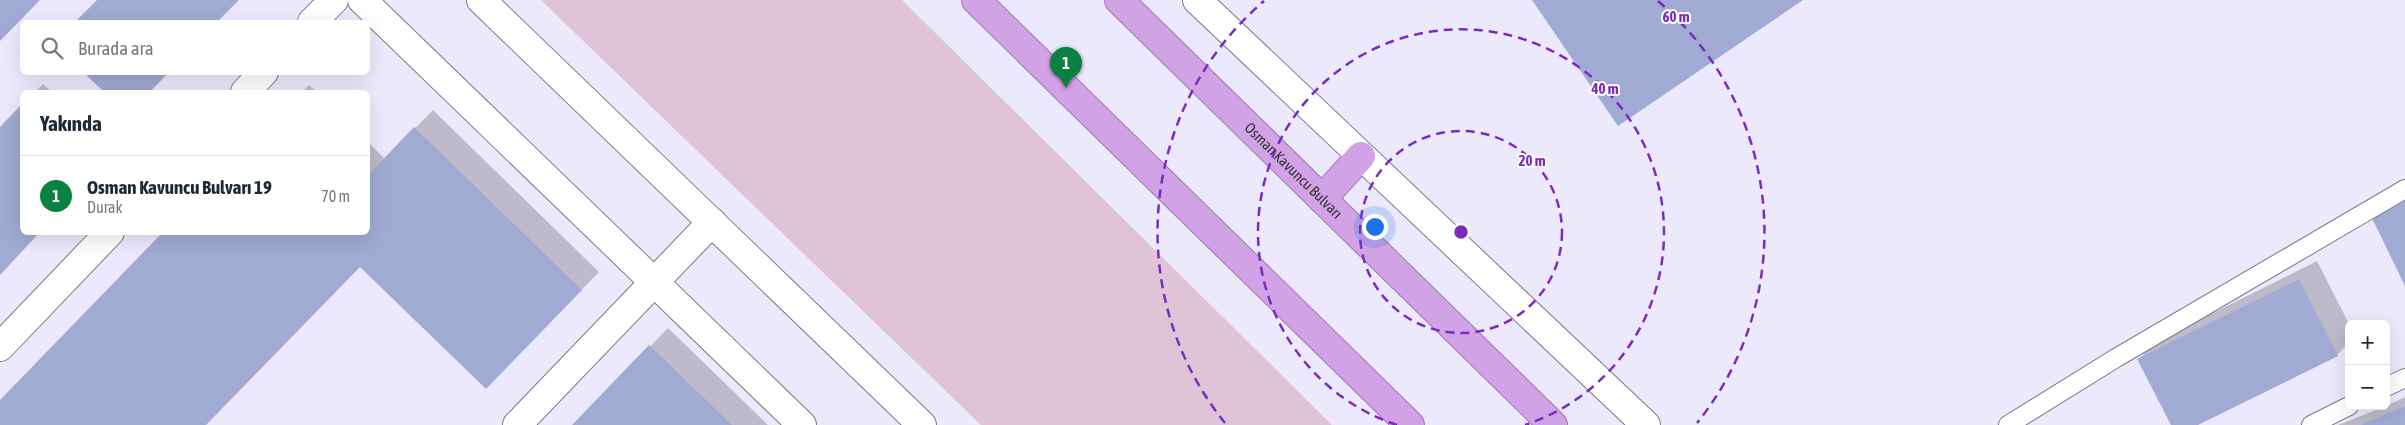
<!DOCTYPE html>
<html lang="tr">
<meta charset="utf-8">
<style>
:root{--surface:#fff;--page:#f6f6f7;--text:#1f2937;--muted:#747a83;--line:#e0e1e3;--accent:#0b8043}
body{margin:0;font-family:"Asap Condensed",sans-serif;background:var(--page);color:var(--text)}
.controls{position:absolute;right:15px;bottom:15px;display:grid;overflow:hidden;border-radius:8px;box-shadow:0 5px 20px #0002}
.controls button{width:45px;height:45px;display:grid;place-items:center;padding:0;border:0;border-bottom:1px solid var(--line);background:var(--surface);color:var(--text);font:25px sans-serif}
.you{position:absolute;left:1374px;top:226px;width:18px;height:18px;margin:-12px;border:4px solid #fff;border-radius:50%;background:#1a73e8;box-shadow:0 0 0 8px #1a73e833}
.badge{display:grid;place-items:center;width:32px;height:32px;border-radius:50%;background:var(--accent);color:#fff;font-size:16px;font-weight:700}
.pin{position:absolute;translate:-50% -41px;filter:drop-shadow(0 1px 2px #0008)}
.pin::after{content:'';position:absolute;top:26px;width:18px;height:15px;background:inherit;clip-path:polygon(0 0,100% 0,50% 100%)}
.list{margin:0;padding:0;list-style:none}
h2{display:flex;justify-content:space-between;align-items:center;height:65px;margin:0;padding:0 20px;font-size:21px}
h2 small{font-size:16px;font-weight:400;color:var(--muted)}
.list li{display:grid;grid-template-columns:32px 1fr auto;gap:15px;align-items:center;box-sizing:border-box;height:80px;padding:0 20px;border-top:1px solid var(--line)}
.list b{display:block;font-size:19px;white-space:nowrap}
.list p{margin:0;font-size:16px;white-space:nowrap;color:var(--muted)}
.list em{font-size:16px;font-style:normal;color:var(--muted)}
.icon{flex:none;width:28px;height:28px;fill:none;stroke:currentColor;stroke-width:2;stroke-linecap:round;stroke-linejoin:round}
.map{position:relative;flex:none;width:2405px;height:425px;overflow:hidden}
.search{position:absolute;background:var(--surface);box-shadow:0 5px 20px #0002;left:20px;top:20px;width:350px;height:55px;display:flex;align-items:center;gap:12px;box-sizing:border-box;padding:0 18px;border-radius:8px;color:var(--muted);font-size:19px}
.panel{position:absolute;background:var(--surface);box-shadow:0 5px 20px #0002;left:20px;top:90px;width:350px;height:145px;border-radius:8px}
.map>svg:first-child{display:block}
.green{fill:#dfc3d7}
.shadow{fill:#0003}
.building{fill:#a0aad2}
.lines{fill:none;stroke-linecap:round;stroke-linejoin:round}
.lane-casing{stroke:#7c788a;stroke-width:20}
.street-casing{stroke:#7c788a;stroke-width:30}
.secondary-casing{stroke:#7c788a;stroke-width:30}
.highway-casing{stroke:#9b7baa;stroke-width:30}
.lane{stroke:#fff;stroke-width:18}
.street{stroke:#fff;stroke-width:28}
.secondary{stroke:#fff;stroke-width:28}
.highway{stroke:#d2a2e6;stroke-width:28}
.ring{fill:none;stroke:#7b2cbf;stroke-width:2.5;stroke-dasharray:9 6}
.labels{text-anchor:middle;stroke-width:4;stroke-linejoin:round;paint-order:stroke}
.street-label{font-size:15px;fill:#35333b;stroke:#fff}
.centre{fill:#7b2cbf;stroke:#fff;stroke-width:2.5}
.ring-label{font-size:15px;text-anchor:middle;font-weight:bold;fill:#7b2cbf;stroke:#fff;stroke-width:4;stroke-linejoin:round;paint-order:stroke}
</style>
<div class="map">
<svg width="2405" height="425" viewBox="0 0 2405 425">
<rect width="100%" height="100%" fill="#ede9fd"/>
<path class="green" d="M541 0H902L1332 425H981Z"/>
<g class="shadow">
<path d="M99 0H238L216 22H77Z"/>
<path d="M85 72H168L149 92H106Z"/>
<path d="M43 84 52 92H35Z"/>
<path d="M309 85 317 92H302Z"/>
<path d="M22 105V232H40L0 274V129Z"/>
<path d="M433 110 599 272 503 370 361 265 205 425H0V402L368 232V142L385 159Z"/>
<path d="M2317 261 2349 324V343L2337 355 2195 425H2172L2139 359 2157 341Z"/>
<path d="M668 328 768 425H574Z"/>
<path d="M2405 397V425H2338L2386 406Z"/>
</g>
<g class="building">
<path d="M0 0H40L0 41Z"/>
<path d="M97 0H239L217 22H75Z"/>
<path d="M1532 0H1803L1618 126Z"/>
<path d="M83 72H169L150 92H104Z"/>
<path d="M21 105 22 107V232H40L0 275V127Z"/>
<path d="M414 127 582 290 486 389 360 267 206 425H0V400L163 232H368V175Z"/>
<path d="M2405 197V286L2370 214Z"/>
<path d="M2299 279 2338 356 2198 425H2171L2137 359Z"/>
<path d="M649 345 732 425H572Z"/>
<path d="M2405 406V425H2361Z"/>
</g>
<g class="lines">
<defs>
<g id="lane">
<path d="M2386 387 2405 378"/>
<path d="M2008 425 2116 358 2405 189"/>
<path d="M2311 425 2349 406"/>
</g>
<g id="street">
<path d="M362 0 802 425"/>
<path d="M481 0 922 425"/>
<path d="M312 22 334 0"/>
<path d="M245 92 264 72"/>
<path d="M0 347 110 232"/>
<path d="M517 425 712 222"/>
</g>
<path id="secondary" d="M1197 0 1646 425"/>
<g id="highway">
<path d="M976 0 1410 425"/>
<path id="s1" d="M1119 0 1553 425"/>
<path d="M1322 199 1361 156"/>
</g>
</defs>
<use href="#lane" class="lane-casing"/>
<use href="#street" class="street-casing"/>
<use href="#secondary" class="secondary-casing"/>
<use href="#highway" class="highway-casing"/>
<use href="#lane" class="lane"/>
<use href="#street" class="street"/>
<use href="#secondary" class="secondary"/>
<use href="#highway" class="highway"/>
</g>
<g class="ring">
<circle cx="1461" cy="232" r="101"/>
<path d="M1397 425A203 203 0 1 1 1525 425"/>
<path d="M1225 423A304 304 0 0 1 1264 1M1658 1A304 304 0 0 1 1697 423"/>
</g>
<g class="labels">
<g class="street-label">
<text dy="5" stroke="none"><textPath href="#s1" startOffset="244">Osman Kavuncu Bulvarı</textPath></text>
</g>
</g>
<circle cx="1461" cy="232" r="8" class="centre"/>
<g class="ring-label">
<text x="1676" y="22">60 m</text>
<text x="1605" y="94">40 m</text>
<text x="1532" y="166">20 m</text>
</g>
</svg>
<div class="controls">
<button>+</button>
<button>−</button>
</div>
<div class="you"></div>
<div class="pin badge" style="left:1066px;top:88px">1</div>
<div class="search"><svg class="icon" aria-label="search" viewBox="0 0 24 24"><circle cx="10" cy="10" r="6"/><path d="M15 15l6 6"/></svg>Burada ara</div>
<section class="panel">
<h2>Yakında<small></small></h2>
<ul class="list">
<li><span class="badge">1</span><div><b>Osman Kavuncu Bulvarı 19</b><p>Durak</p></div><em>70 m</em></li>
</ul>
</section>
</div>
